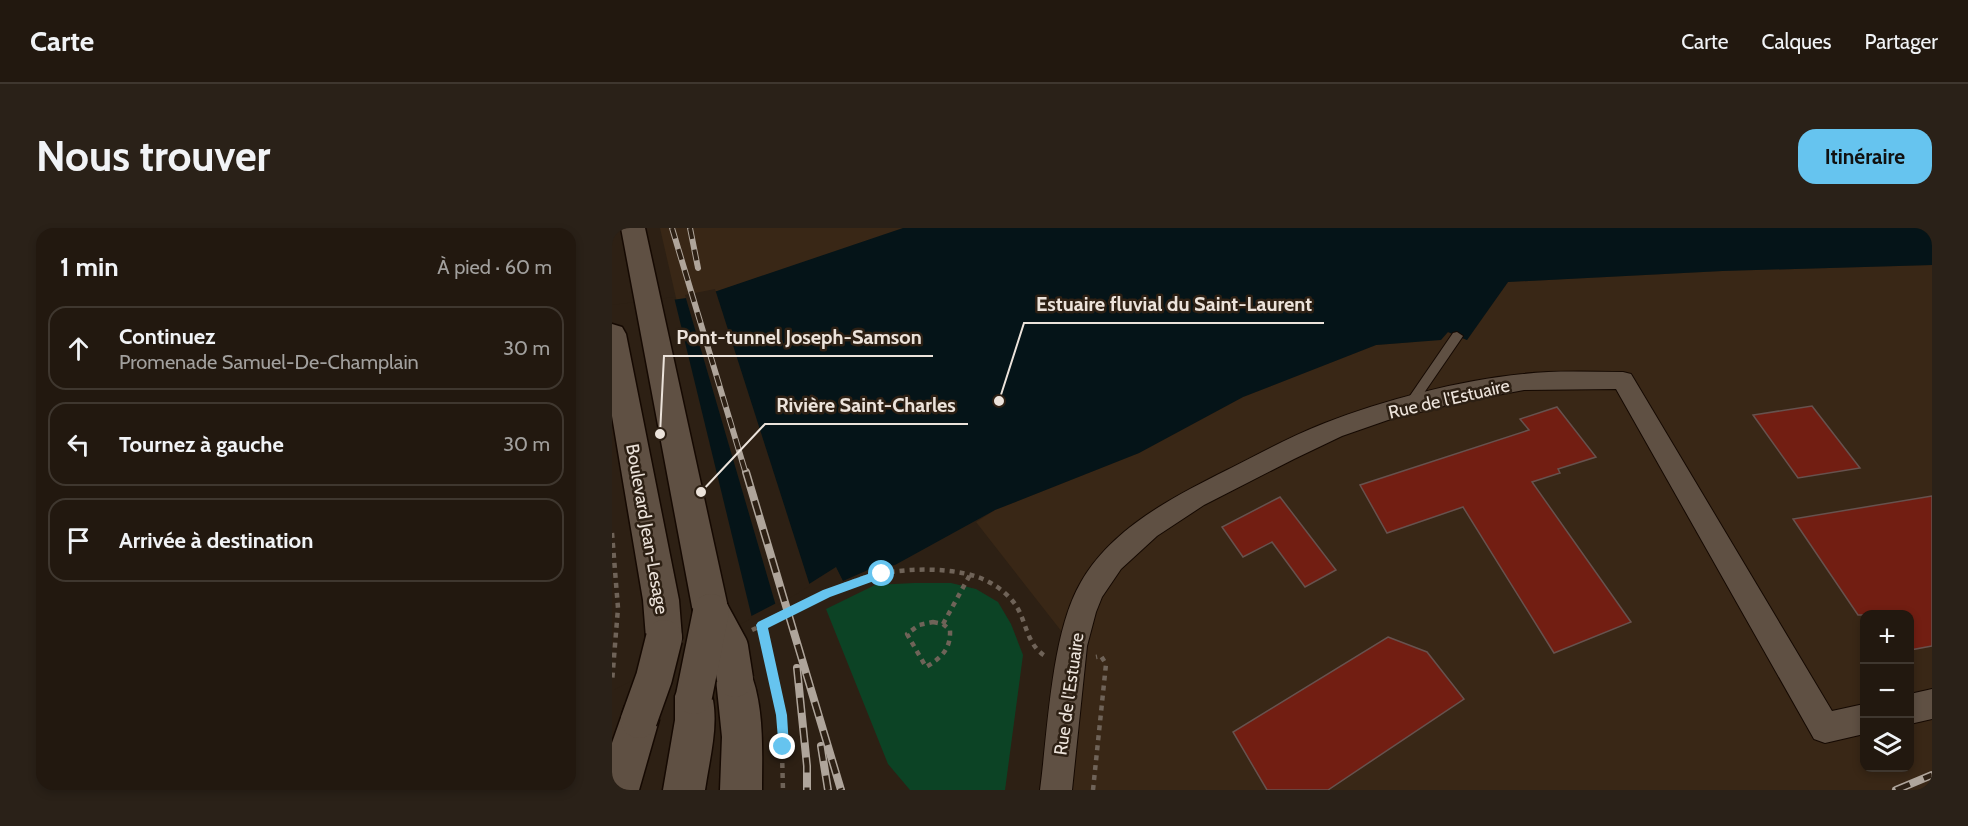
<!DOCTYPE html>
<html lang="fr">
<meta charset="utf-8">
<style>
:root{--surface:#22180f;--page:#2a2118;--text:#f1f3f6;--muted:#a2a09e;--line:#3f372f;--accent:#66c4ef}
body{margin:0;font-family:Cabin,sans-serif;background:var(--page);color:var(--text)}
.controls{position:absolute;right:18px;bottom:18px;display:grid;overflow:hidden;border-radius:12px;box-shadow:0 3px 9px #0003}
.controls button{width:54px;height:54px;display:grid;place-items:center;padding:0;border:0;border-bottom:2px solid var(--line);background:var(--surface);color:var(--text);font:30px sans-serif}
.stop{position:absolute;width:18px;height:18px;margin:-14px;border:4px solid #66c4ef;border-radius:50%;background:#fff}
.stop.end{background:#66c4ef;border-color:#fff;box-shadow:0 2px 6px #0008}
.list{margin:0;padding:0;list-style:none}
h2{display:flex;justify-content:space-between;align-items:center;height:78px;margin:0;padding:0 24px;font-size:26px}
h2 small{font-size:20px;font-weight:400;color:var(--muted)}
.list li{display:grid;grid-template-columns:39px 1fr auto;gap:18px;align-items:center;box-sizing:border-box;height:84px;margin:0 12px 12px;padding:0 12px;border:2px solid var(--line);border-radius:18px}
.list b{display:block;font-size:22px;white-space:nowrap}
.list p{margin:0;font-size:20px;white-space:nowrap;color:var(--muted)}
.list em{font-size:20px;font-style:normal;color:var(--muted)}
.icon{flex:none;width:33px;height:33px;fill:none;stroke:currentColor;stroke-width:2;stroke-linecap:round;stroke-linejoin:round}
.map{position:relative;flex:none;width:1320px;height:562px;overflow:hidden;border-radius:18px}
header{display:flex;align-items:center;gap:36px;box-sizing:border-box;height:84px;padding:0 30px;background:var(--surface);border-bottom:2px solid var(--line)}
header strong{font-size:28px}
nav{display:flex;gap:33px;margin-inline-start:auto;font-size:21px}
.intro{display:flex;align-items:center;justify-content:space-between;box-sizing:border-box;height:144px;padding:0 36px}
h1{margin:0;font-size:42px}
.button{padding:15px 27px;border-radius:18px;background:var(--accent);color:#111;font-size:21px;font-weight:700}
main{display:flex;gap:36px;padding:0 36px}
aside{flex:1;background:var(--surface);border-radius:18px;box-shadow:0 3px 9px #0003}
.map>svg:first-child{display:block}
.built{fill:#392716;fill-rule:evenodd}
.green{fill:#0c4325}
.water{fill:#051418}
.pier{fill:#2d2014}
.building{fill:#721e12;stroke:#67524e;stroke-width:1.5}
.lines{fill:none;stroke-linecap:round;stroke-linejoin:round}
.service-casing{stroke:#150902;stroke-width:2}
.minor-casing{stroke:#150902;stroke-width:2}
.secondary-casing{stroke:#150902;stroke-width:3}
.path{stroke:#6f6358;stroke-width:4.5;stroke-dasharray:5 5;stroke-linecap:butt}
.service{fill:#5f5043;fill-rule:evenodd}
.minor{fill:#5f5043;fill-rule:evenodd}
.secondary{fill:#5f5043;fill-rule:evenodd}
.rail-far1-casing{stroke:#afa59b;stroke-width:6}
.rail-casing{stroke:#afa59b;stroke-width:8}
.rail-far1{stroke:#2d2014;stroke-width:4;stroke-dasharray:11;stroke-linecap:butt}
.rail{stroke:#2d2014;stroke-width:5;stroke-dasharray:15;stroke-linecap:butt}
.secondary-bridge-casing{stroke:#150902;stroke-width:39;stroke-linecap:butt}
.secondary-bridge{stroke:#5f5043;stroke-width:36}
.route{fill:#66c4ef}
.labels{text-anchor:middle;stroke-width:5;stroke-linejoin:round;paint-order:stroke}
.street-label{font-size:18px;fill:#ece3db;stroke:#2d2014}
.leader{fill:none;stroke:#ece3db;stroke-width:2}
.callout-dot{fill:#ece3db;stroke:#2d2014;stroke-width:2}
.callout-label{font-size:20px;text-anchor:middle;font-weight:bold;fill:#ece3db;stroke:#2d2014;stroke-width:5;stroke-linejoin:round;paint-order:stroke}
</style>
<header>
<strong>Carte</strong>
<nav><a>Carte</a><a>Calques</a><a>Partager</a></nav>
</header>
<div class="intro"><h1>Nous trouver</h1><a class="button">Itinéraire</a></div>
<main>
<aside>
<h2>1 min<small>À pied · 60 m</small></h2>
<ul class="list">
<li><svg class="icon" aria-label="ahead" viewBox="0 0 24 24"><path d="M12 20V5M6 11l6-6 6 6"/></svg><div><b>Continuez</b><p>Promenade Samuel-De-Champlain</p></div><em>30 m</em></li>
<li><svg class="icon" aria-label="left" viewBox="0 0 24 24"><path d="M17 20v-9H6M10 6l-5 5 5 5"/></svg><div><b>Tournez à gauche</b></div><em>30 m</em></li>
<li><svg class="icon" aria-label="arrive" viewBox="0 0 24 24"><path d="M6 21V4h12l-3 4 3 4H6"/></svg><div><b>Arrivée à destination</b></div></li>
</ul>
</aside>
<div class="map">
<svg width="1320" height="562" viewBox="0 0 1320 562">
<rect width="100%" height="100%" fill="#2d2014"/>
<g class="built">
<path d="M48 0H294L89 69 65 74Z"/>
<path d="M1320 37V562H444L461 418 364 294 383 282 527 225 631 169 764 117 801 114 835 104 855 112 896 54 1110 43ZM1252 386H1298V540H1252Z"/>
</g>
<path class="green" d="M302 355H339L364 361 386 374 399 396 411 427 393 562H298L276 536 214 381 263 357Z"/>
<path class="water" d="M291 0H1320V37L1110 43 896 54 855 112 836 104 829 112 764 117 631 169 527 225 383 282 283 337 256 342 231 353 224 339 178 368 0 460V80L82 69 105 63Z"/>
<g class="pier">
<path d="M103 61 198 358 164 378 73 67Z"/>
<path d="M62 69 140 390 0 463V77Z"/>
</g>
<g class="building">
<path d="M1200 178 1248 240 1186 250 1141 187Z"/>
<path d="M945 179 984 229 946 241 948 245 920 254 1019 394 942 425 851 279 775 305 748 257 917 202 908 191Z"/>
<path d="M1320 268V418L1298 422V387H1246L1181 291Z"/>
<path d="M668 269 724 342 693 359 660 314 631 329 610 299Z"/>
<path d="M776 409 815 424 852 471 716 562H655L621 504Z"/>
</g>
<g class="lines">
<defs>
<path id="service" d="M845 104 851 108 849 111 801 181H793L791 178 793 175 841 105Z"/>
<g id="minor">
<path d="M1011 144 1019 146 1220 483 1252 476V506L1213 515 1202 511 1004 161 912 162 848 174 776 192 730 208 682 231 592 277 545 308 509 341 490 369 484 384 475 418 460 562H428C436 502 439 405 469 354 500 300 561 269 615 242 647 226 679 208 713 195 771 172 849 152 911 146 944 142 978 144 1011 144Z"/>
<path d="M1320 461V491L1298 496V466Z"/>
</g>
<g id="secondary">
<path d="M9 0H33L117 384 112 396 99 400 86 396 81 384Z"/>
<path d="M0 96 10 99 14 106 67 372 70 410 65 422 52 427 39 422 34 410 31 372 0 188Z"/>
<path d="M123 433 136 438C153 476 150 522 150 562H108L110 509 104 451 110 438Z"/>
<path d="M82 449 96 455C110 488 98 527 93 562H51L63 492V468L68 455Z"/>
<path d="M27 472 41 478 47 492 27 562H0V515L13 478Z"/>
</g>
</defs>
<use href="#service" class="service-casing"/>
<use href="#minor" class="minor-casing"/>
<use href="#secondary" class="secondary-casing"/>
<g class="path">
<path d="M0 305 6 380 0 454"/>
<path d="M321 394 331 396 338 402C339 421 329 430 314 439L295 406 307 397Z"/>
<path d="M331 396 359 345"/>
<path d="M150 397 169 487 171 562"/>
<path d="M140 402C174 386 214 363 248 351 284 339 351 336 382 357 389 361 398 369 403 376 415 393 414 418 435 429"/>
<path d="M481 562 494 436 489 428 484 429"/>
</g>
<use href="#service" class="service"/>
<use href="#minor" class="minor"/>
<use href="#secondary" class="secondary"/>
<defs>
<g id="rail-far1">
<path d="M60 0 134 246"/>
<path d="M78 0 86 40"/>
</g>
<g id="rail">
<path d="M134 244 229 562"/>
<path d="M185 440 195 538V562"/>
<path d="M209 518 216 562"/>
<path d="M1284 562 1320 547"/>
</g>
</defs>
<use href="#rail-far1" class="rail-far1-casing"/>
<use href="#rail" class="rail-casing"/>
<use href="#rail-far1" class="rail-far1"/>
<use href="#rail" class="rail"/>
<defs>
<g id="secondary-bridge">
<path d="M99 384 118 419 123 451"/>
<path d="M82 468 99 384"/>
<path d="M27 492 42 450 52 410"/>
</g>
</defs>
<use href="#secondary-bridge" class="secondary-bridge-casing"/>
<use href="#secondary-bridge" class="secondary-bridge"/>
</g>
<path class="route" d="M270 341 273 343V349L218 369 156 400 175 487 177 519 175 523H167L164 487 144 397 146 394 211 362Z"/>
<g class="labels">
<g class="street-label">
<text transform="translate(837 171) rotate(-13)" y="6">Rue de l'Estuaire</text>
<text transform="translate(35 301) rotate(80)" y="6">Boulevard Jean-Lesage</text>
<text transform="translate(457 466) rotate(-82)" y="6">Rue de l'Estuaire</text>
</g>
</g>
<path class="leader" d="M387 173L412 95H712M48 206L52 128H321M89 264L153 196H356"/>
<g class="callout-dot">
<circle cx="387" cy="173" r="6"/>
<circle cx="48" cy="206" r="6"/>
<circle cx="89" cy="264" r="6"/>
</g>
<g class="callout-label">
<text x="562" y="83">Estuaire fluvial du Saint-Laurent</text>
<text x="187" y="116">Pont-tunnel Joseph-Samson</text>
<text x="254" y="184">Rivière Saint-Charles</text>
</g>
</svg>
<div class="controls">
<button>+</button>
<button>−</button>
<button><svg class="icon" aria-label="layers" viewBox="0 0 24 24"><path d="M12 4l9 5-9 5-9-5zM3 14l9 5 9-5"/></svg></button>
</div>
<div class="stop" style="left:270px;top:346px"></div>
<div class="stop end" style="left:171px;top:519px"></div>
</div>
</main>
